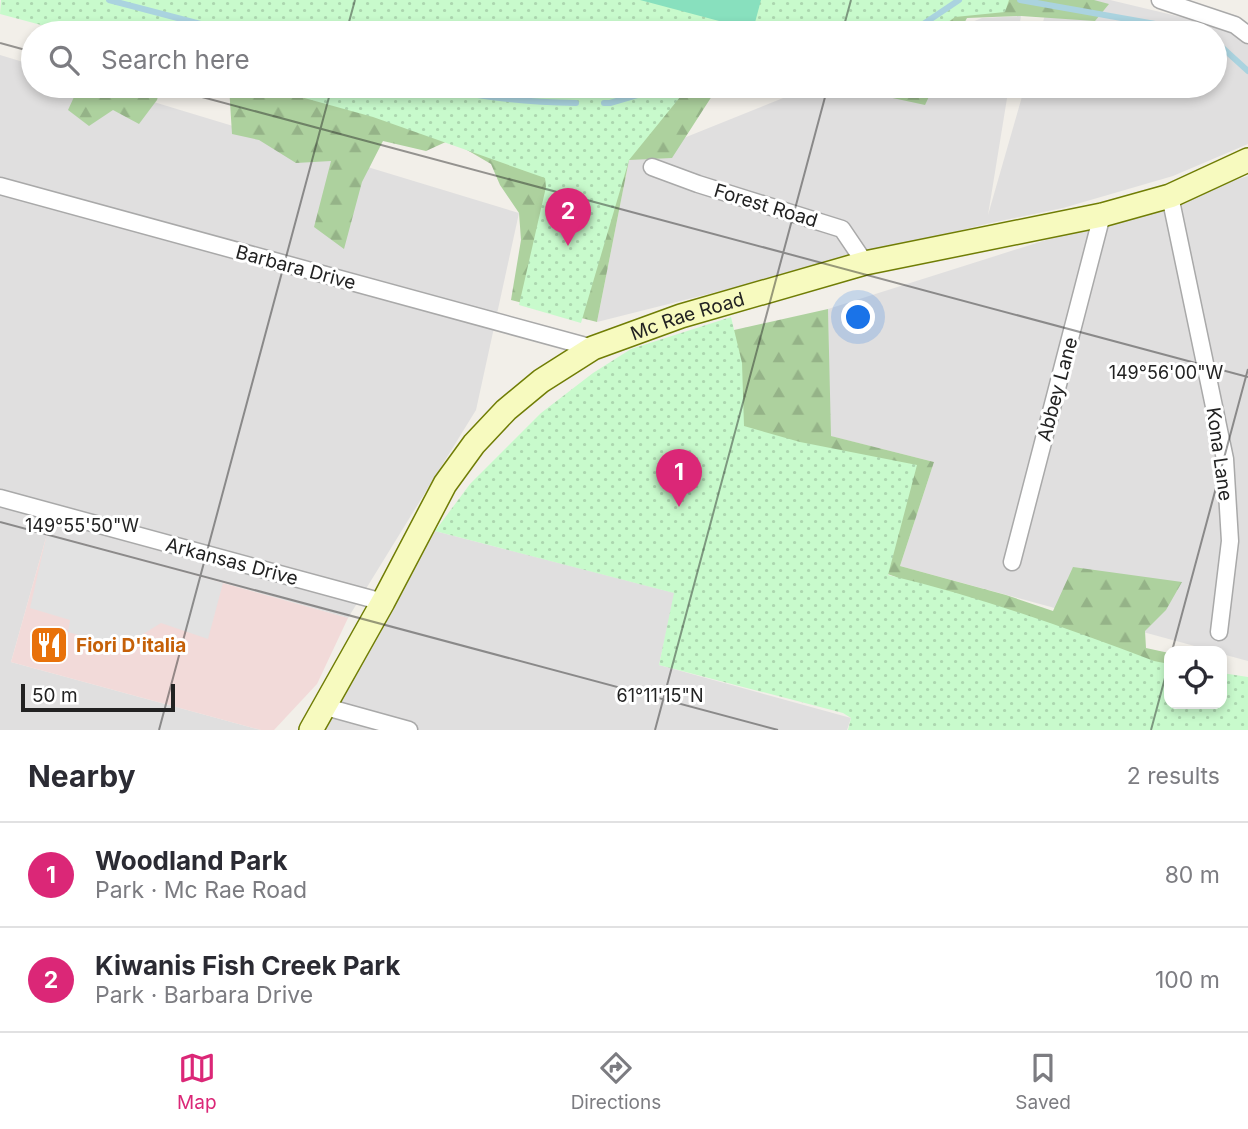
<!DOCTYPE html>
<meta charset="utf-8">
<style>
:root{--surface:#fff;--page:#f7f7f7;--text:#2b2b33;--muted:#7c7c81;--line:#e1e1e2;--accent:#db2777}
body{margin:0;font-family:Inter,sans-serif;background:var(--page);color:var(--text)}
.controls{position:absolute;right:21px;bottom:21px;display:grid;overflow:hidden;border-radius:14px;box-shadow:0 4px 10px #0003}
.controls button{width:63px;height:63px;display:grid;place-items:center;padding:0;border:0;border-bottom:2px solid var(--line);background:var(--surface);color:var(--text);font:35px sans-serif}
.scale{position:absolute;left:21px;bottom:18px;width:154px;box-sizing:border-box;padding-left:7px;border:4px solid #222;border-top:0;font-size:19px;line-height:24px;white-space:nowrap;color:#222;-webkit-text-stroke:5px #fff;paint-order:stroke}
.you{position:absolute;left:859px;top:318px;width:24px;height:24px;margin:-18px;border:5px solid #fff;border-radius:50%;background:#1a73e8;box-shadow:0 0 0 10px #1a73e833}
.badge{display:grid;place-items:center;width:46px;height:46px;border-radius:50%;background:var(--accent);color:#fff;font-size:23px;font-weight:700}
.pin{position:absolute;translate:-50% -58px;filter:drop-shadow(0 2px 4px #0008)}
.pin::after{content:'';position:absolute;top:37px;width:24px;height:21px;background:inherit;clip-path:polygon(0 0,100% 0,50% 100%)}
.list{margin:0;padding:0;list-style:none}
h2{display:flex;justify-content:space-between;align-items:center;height:91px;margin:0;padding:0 28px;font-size:30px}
h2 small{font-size:23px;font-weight:400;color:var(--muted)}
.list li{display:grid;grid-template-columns:46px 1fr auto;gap:21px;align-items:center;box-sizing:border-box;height:105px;padding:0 28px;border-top:2px solid var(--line)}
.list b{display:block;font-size:26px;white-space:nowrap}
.list p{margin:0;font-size:23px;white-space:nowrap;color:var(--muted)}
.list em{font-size:23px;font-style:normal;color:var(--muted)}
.icon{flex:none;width:38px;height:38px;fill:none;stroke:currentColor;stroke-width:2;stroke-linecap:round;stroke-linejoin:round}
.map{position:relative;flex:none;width:1248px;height:730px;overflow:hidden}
.search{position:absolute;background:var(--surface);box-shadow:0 4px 10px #0003;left:21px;right:21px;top:21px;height:77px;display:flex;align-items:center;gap:18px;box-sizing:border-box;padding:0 24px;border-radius:38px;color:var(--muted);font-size:26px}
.sheet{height:301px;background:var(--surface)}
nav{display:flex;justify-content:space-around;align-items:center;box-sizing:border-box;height:98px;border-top:2px solid var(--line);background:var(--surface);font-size:19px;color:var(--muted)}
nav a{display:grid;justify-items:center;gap:4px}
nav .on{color:var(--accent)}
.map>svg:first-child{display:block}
.residential{fill:#e0dfdf}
.commercial{fill:#f2dad9}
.forest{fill:url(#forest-firs)}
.park{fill:url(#park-dots)}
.pitch{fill:#88e0be}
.parking{fill:#e2e2e2}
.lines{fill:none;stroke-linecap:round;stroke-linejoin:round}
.stream{stroke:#aad3df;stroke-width:6}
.street-casing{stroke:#a9a9a9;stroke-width:19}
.secondary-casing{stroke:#707d05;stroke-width:26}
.street{stroke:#fff;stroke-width:16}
.secondary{stroke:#f7fabf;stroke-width:23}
.ticks{fill:none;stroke:#222;stroke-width:2;stroke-opacity:0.45}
.labels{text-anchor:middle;stroke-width:6;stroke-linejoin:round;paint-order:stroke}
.street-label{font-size:19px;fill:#222;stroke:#fff}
.food-label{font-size:19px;font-weight:bold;fill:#c56008;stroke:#fff;text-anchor:start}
.ticks-label{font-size:18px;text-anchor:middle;fill:#222;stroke:#fff;stroke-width:6;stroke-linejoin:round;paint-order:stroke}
</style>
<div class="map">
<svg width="1248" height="730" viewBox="0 0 1248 730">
<defs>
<pattern id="forest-firs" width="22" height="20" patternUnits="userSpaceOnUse" patternTransform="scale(1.75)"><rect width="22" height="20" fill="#add19e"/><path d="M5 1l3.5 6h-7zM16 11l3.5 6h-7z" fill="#95b388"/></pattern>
<pattern id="park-dots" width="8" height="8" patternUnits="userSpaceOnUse" patternTransform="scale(1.75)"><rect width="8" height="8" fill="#c8facc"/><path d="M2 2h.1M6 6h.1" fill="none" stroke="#acd6af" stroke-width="1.8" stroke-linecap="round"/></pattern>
</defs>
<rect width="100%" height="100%" fill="#f2efe9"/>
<g class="residential">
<path d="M1049 0H1110L1248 33V144L1173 176 1063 208 986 224 597 322 629 160 813 86H1009L988 215 1025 86H1215V33H1040Z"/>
<path d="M1021 16 1018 33H944L982 18Z"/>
<path d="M0 55 33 65V86H101L519 213 476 410 348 618 47 534 11 662 261 730H0Z"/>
<path d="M1248 176V661L1222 654V651H1213L900 566 934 462 830 436 828 309Z"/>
<path d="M435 531 675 593 659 665 851 718 847 730H323Z"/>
</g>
<path class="commercial" d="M47 534 348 618 317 684 274 730H261L11 662Z"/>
<g class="forest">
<path d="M936 0H1094L1109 4 1095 21 1021 16 967 18 959 33H894Z"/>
<path d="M79 86H161L157 100 139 124 113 110 89 126 68 110Z"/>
<path d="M229 86H723L712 96 672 158 629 160 597 322 511 300 521 240 519 213 500 185 491 164 450 140 426 151 383 141 362 182 344 249 314 227 331 161 296 163 259 140 232 134Z"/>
<path d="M837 86H934L925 105Z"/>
<path d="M828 309 831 436 934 462 900 566 1006 595 1053 611 1073 567 1182 582 1166 610 1145 631 1146 648 1169 653V700L908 604 896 577 785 537 641 351Z"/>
</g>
<g class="park">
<path d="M1 0H1009L1005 12 955 17 933 33H71L0 14Z"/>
<path d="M261 86H689L629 160 581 323 519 305 546 187 545 178 373 117Z"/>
<path d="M804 86H862L848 96Z"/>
<path d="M731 317 742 363 744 426 800 442 917 465 888 575C980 597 1067 628 1154 661L1169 664V704H1222V673L1248 677V730H848L851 718 843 713 659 665 674 593 435 531 470 484 541 413 593 373 631 349Z"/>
</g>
<path class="pitch" d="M640 0H761L753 30Z"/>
<path class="parking" d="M47 534 223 583 208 639 161 623 135 639 110 646H95L91 645 92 639 68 632 70 620 30 608Z"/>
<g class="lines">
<g class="stream">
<path d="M109 0 235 33"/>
<path d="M1020 0 1206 33"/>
<path d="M910 33 959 0"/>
<path d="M1215 41 1248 71"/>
<path d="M433 86C480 98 528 102 576 103"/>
<path d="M604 103H610L668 86"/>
</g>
<defs>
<g id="street">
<path d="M1160 0 1235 25 1248 35"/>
<path d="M652 167 698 184 842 229 865 263"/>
<path d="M0 186 593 348"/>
<path d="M1170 196 1225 459 1230 541 1219 632"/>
<path d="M0 498 383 602"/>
<path d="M1012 562 1102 215"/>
<path d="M326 707 409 730"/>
</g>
<g id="secondary">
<path id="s1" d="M311 730 383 602 445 484 474 444 506 410 541 381 593 348 681 316 865 263 1102 215 1170 196 1248 160"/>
</g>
</defs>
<use href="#street" class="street-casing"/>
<use href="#secondary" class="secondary-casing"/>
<use href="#street" class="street"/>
<use href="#secondary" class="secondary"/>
</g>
<path class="ticks" d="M346 33 355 0M842 33 851 0M0 43 33 52M161 86 1248 377M0 522 778 730M1172 651 1248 369M159 730 332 86M655 730 828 86M1151 730 1169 663"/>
<defs>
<symbol id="restaurant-square" viewBox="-11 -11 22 22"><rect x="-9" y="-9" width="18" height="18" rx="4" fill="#e8710a" stroke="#fff"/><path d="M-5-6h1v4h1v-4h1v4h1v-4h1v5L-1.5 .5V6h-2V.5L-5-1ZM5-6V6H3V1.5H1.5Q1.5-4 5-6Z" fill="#fff"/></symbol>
</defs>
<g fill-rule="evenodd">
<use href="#restaurant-square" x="27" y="623" width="44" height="44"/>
</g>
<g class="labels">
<g class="street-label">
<text transform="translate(766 205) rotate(17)" y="7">Forest Road</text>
<text transform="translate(296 267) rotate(15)" y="7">Barbara Drive</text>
<text dy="7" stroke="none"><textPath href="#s1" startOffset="583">Mc Rae Road</textPath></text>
<text transform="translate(1057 389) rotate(-75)" y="7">Abbey Lane</text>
<text transform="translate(1220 454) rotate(82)" y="7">Kona Lane</text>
<text transform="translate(232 561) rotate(15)" y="7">Arkansas Drive</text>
</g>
<g class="food-label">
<text x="76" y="652">Fiori D'italia</text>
</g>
</g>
<g class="ticks-label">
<text x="1166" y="379">149°56'00"W</text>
<text x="82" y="532">149°55'50"W</text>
<text x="660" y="702">61°11'15"N</text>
</g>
</svg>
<div class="controls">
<button><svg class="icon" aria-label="locate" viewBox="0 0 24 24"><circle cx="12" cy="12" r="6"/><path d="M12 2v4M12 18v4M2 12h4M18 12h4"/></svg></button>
</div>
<div class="scale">50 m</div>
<div class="you"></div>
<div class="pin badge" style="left:679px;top:507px">1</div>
<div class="pin badge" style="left:568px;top:246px">2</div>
<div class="search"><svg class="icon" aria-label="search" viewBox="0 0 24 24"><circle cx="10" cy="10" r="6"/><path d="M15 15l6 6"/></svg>Search here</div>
</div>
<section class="sheet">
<h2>Nearby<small>2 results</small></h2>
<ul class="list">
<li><span class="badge">1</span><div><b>Woodland Park</b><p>Park · Mc Rae Road</p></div><em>80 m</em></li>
<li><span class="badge">2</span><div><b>Kiwanis Fish Creek Park</b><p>Park · Barbara Drive</p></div><em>100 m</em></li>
</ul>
</section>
<nav>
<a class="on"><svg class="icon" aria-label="map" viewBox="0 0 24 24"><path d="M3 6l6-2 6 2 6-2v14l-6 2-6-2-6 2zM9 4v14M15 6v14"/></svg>Map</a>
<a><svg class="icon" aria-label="directions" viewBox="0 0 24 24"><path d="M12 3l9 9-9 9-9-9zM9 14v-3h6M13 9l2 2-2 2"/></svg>Directions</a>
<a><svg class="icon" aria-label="saved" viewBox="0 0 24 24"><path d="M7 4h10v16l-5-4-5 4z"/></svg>Saved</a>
</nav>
